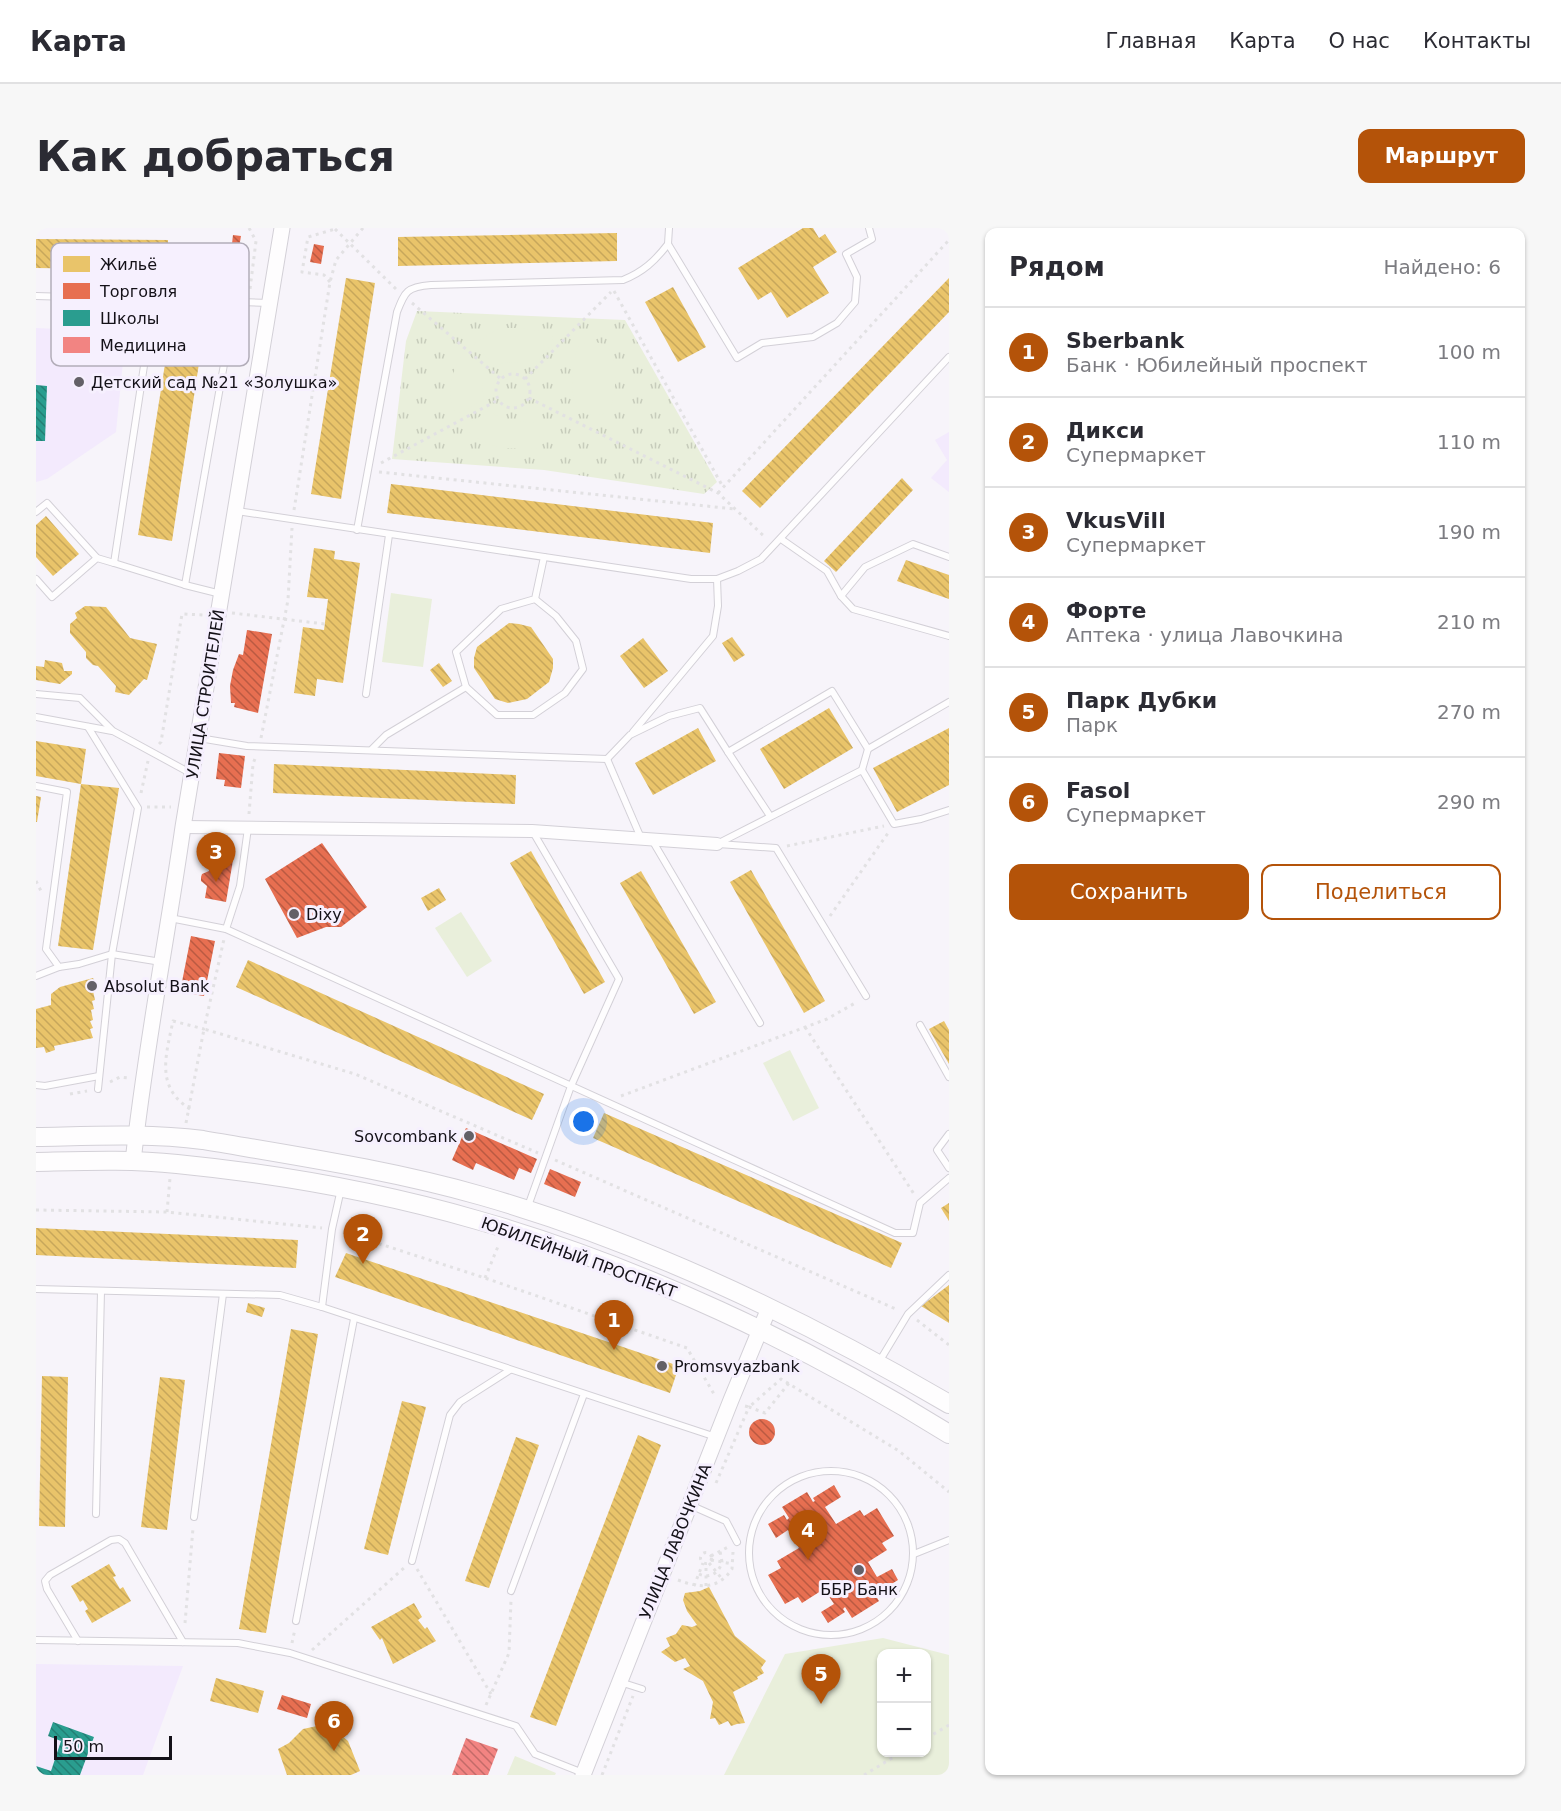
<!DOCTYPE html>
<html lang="ru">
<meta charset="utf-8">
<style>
:root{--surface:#fff;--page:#f7f7f7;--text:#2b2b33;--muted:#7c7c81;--line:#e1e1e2;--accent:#b45309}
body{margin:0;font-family:"DejaVu Sans",sans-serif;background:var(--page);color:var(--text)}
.controls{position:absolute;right:18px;bottom:18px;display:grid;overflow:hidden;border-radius:12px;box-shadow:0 2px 4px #0004}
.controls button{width:54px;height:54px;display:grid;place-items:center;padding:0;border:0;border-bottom:2px solid var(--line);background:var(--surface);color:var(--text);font:30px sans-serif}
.scale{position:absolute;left:18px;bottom:15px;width:118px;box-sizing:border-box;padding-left:6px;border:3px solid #141118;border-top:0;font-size:16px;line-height:21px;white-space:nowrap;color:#141118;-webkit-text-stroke:4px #f6f0fe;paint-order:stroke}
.you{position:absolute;left:548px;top:894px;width:21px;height:21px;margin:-15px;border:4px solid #fff;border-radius:50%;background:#1a73e8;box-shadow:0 0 0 9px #1a73e833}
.badge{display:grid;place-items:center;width:39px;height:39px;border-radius:50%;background:var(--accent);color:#fff;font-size:20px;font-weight:700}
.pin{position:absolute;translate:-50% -50px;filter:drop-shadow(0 2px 3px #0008)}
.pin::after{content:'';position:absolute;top:32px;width:21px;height:18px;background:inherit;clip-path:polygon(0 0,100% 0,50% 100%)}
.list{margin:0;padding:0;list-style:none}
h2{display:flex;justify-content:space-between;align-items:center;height:78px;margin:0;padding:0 24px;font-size:26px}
h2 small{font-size:20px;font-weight:400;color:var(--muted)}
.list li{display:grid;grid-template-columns:39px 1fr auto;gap:18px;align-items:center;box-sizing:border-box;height:90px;padding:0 24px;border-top:2px solid var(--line)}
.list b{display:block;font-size:22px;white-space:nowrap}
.list p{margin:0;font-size:20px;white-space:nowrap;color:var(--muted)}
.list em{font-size:20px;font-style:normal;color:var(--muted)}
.actions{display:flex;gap:12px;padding:18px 24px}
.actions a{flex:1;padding:14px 0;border:2px solid var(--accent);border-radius:12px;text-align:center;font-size:21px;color:var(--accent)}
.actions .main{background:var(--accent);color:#fff}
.map{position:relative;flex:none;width:913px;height:1547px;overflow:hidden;border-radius:12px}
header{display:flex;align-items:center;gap:36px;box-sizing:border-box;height:84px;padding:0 30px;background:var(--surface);border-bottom:2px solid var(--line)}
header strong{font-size:28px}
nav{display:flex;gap:33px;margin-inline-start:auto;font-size:21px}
.intro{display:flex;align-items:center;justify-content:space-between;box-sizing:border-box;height:144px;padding:0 36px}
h1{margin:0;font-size:42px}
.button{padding:15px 27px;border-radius:12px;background:var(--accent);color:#fff;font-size:21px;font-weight:700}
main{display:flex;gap:36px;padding:0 36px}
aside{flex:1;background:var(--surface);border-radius:12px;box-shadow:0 2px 4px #0004}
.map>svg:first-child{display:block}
.built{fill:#f3eafd}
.grass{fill:url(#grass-tufts)}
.green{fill:#e9efdb;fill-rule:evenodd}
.homes{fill:url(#homes-back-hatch)}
.shops{fill:url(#shops-back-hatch)}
.schools{fill:url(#schools-back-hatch)}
.health{fill:url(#health-back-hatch)}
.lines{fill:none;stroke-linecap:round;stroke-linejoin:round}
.service-casing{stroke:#d3d0d7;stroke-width:8}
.minor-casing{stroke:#d3d0d7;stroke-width:14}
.tertiary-casing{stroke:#d3d0d7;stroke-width:17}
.secondary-casing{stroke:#d3d0d7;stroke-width:20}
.path{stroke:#e2e1e3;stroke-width:3;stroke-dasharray:3 4.5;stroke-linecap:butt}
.service{stroke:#fefdfe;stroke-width:6}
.minor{stroke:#fefdfe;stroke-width:12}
.tertiary{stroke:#fefdfe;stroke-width:15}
.secondary{stroke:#fefdfe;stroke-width:18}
.poi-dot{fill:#636067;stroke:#f6f0fe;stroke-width:2}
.labels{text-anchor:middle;stroke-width:6;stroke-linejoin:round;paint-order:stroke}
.poi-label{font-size:16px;fill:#141118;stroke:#f6f0fe;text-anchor:start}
.street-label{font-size:16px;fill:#141118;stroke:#f6f0fe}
.key{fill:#f6f0fe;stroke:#b2adb9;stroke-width:1.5}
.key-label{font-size:16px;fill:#141118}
</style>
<header>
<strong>Карта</strong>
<nav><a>Главная</a><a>Карта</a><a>О нас</a><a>Контакты</a></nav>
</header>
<div class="intro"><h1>Как добраться</h1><a class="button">Маршрут</a></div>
<main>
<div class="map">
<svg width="913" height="1547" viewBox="0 0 913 1547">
<defs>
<pattern id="grass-tufts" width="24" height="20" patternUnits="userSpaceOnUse" patternTransform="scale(1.5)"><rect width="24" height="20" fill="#e9efdb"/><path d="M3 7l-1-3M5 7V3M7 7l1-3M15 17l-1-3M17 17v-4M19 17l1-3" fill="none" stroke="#c7ccbb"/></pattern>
<pattern id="homes-back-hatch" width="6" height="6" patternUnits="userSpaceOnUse" patternTransform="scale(1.5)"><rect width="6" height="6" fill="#e9c46a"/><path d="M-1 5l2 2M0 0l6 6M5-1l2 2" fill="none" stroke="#c7a75b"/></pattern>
<pattern id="shops-back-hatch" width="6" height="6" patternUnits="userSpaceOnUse" patternTransform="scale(1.5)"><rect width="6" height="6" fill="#e76f51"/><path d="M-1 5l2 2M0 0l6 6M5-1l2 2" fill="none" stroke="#ba5a42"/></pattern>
<pattern id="schools-back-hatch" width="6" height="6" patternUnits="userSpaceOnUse" patternTransform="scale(1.5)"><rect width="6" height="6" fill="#2a9d8f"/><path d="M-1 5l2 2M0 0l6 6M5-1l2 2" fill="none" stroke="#237f74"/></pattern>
<pattern id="health-back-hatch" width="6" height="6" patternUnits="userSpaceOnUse" patternTransform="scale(1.5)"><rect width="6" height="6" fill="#f28482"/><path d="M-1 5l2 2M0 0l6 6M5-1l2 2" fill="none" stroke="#c36b69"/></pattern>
</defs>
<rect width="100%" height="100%" fill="#f7f4fa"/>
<g class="built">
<path d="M0 100 90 104 80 204 11 251 0 254Z"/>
<path d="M913 204V264L895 250 911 232 899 212Z"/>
<path d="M0 1436 147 1438 107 1547H0Z"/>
</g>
<path class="grass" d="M381 83 589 92 681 254 668 266 508 242 356 231 370 113Z"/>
<g class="green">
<path d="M463 100H485L516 105 517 115 499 136 468 134 460 139 438 116Z"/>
<path d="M552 114C560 114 567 114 573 121 581 130 582 174 572 183 567 188 561 187 555 187 529 187 536 135 542 119Z"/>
<path d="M429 123 452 146 446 156 448 172 421 186C408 168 416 139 429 123Z"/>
<path d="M453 183C469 194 486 194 505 195L503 221C468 220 454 223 426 199Z"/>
<path d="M355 365 396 371 387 439 346 434Z"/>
<path d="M425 684 456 733 431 749 399 700Z"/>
<path d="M754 822 783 880 757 893 727 835Z"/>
<path d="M847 1410 913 1427V1547H688L749 1426ZM846 1426H891V1524H846Z"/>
<path d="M479 1528 520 1545 519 1547H471Z"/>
</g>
<g class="homes">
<path d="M767 0H777L783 10 789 6 801 24 777 39 793 65 751 90 735 64 722 72 702 40Z"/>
<path d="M581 5V33L362 38V9Z"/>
<path d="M0 11 132 12V42L0 40Z"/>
<path d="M310 50 339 55 305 271 275 266Z"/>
<path d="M913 50V84L724 280 706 263Z"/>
<path d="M637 59 670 119 642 134 609 74Z"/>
<path d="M132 117 165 122 136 313 102 307Z"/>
<path d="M866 250 877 262 800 344 788 333Z"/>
<path d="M355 256 677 295 674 325 351 285Z"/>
<path d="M10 288 43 326 17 348 0 329V297Z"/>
<path d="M278 320 299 323 298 331 324 335 307 455 281 451 279 468 258 465 267 399 288 402 292 371 271 369Z"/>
<path d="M870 332 913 347V371L861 353Z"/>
<path d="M49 378 70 379 94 410 121 416 111 452 108 451 93 467 79 464 80 458 62 438 57 437 50 430V424L34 405V396L41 390 39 385Z"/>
<path d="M473 395 483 396 495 399 517 431V440L513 454 491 471 472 475 459 471 438 440V430L441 419Z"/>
<path d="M696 409 709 427 698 434 686 415Z"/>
<path d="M607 410 632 443 608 460 584 428Z"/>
<path d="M9 432 26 435 28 443H36V446L24 456 0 452V438L8 439Z"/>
<path d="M403 435 416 453 407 459 394 442Z"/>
<path d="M793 480 817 520 748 561 724 521Z"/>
<path d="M662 500 680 533 617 567 599 535Z"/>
<path d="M913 500V557L861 584 837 540Z"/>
<path d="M0 513 50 521 45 556 83 560 57 722 22 718 45 556 0 548Z"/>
<path d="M238 536 480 547 479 576 237 565Z"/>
<path d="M0 568 5 569 1 594H0Z"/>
<path d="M495 623 569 754 548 766 474 635Z"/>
<path d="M715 642 789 773 768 785 694 654Z"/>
<path d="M605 643 680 774 658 786 584 655Z"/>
<path d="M403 660 410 672 392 683 385 670Z"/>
<path d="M212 732 508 866 496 892 200 759Z"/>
<path d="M57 750 62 761 57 763 59 772 56 773 58 781 55 782 57 792 54 793 57 800 54 801 57 810 18 818 19 822 10 825 8 819 0 820V781L15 777V766L24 759Z"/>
<path d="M908 793 913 802V836L893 801Z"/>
<path d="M568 885 866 1015 855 1040 557 910Z"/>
<path d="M913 975V993L905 980Z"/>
<path d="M0 1000 262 1012 260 1040 0 1027Z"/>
<path d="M310 1025 643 1138 634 1165 299 1049Z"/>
<path d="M913 1057V1095L885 1078Z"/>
<path d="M212 1075 229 1080 226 1089 210 1084Z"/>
<path d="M255 1101 282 1106 230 1405 203 1401Z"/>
<path d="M6 1148 32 1149 29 1299 3 1298Z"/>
<path d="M124 1149 149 1152 131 1302 105 1299Z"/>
<path d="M366 1173 390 1179 352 1327 328 1321Z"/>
<path d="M602 1207 625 1217 520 1498 494 1489Z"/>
<path d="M480 1209 503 1217 453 1360 429 1353Z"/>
<path d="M73 1336 80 1348 77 1349 84 1361 87 1359 95 1373 56 1395 49 1383 52 1381 47 1372 44 1374 35 1358Z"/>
<path d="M673 1359 699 1408 730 1433 725 1440 728 1445 721 1449 722 1451 697 1464 709 1495 701 1496 695 1498 692 1493 683 1497 679 1490 674 1491 677 1474 667 1453 647 1441 654 1438 649 1430 639 1434 625 1424 634 1418 630 1410 640 1406 646 1397 656 1399 661 1397 651 1383 647 1372 649 1365 664 1363Z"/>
<path d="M378 1375 386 1389 382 1392 389 1401 391 1399 400 1413 357 1436 346 1410 344 1412 335 1399Z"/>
<path d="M180 1450 228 1463 222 1485 174 1473Z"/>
<path d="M292 1490 299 1502 312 1513 324 1543 315 1547H251L242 1521 253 1515 267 1501 281 1498Z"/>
</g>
<g class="shops">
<path d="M197 7 205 8 202 25 195 24Z"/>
<path d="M278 16 288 18 285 36 274 34Z"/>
<path d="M211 402 236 406 222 485 198 479 199 475H195L194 458 197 442 203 426 207 427Z"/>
<path d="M183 525 209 528 205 560 188 558 189 552 180 551Z"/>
<path d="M286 615 331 679 305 699H290L261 710 229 651Z"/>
<path d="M178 616 199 620 190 674 169 670 171 658 165 653V649L166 646 173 643Z"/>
<path d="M155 708 179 713 168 768 144 764Z"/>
<path d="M430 900 501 931 495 945 483 940 478 952 440 935 437 942 416 932Z"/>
<path d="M514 941 545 954 539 969 508 956Z"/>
<circle cx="726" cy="1204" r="13"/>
<path d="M798 1257 805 1269 789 1279 800 1296 824 1282 828 1288 841 1280 858 1308 846 1315 851 1322 832 1334 841 1349 856 1341 862 1352 841 1365 838 1361 836 1362 843 1373 816 1390 809 1379 807 1381 809 1384 792 1395 785 1384 798 1376 788 1361 766 1375 762 1369 749 1376 732 1347 745 1340 741 1333 763 1320 752 1302 740 1310 732 1296 748 1287 751 1292 753 1290 746 1279 771 1264 777 1274 779 1273 777 1270Z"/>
<path d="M246 1467 275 1476 271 1490 241 1481Z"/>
</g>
<g class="schools">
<path d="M0 157 11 158 9 213H0Z"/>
<path d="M17 1494 58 1509 44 1547H0V1538L15 1543 25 1513 12 1508Z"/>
</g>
<path class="health" d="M430 1510 462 1521 452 1547H416Z"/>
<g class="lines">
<defs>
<g id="service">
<path d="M633 0 632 16 701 130 726 115 777 109 801 95 819 74 821 49 810 26 836 11 833 0"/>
<path d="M0 68 233 75"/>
<path d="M201 283 655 351H681L702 343 725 331 913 129"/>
<path d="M0 284 11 275 61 330 78 335 118 72"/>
<path d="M321 302 361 84C369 63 371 59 395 57L587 52C607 44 619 33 632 16"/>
<path d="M745 311 791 343 805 368"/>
<path d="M913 329 877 316 829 339 805 368 817 381 913 408"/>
<path d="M78 335 149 357 185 366"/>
<path d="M0 351 16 369 61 330"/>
<path d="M149 357 199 74"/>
<path d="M430 459 461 487H497L529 465 547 441 540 413 520 388 499 371"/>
<path d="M0 466 44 470 77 503 156 546"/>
<path d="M330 466 353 307"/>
<path d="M0 489 76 503"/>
<path d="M52 499 102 580 76 726 62 861"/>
<path d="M597 504 677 408 682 378 681 351"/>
<path d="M163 510 211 518 571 531 594 507 633 488 664 480 692 524 796 463 832 521"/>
<path d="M336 521 350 507 430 459 420 424 465 381 499 371 508 329"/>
<path d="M692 524 734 588"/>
<path d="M571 531 605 610"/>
<path d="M826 542 832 521 913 474"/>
<path d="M0 558 31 564 10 721 23 739 43 736 76 726 125 734"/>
<path d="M616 612 724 795"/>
<path d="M681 616 826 542 858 596 885 591 913 582"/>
<path d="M682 616 740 620 830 768"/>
<path d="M134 690 190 701 859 1005H877L884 975 913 950"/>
<path d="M190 701 204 658 212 600"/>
<path d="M0 748 23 739"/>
<path d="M884 797 913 849"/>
<path d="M0 857 9 858 63 848"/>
<path d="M913 906 901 922 913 940"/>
<path d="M491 981 535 858 583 751 497 604"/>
<path d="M0 1061 244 1067 286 1079 680 1209"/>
<path d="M286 1079 296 1001 305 961"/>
<path d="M843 1134 872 1086 913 1047"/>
<circle cx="795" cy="1325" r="82"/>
<path d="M654 1277 690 1293 701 1314"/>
<path d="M60 1286 65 1063"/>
<path d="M158 1289 187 1066"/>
<path d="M878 1326 913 1312"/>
<path d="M376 1333 414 1187 424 1174 474 1142"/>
<path d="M475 1363 548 1166"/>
<path d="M260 1393 318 1091"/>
<path d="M0 1412 202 1415 254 1425 480 1498 499 1526 547 1545"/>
<path d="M42 1413 11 1361 9 1353 14 1347 75 1312 83 1311 89 1315 147 1414"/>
<path d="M584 1454 606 1461"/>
</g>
<path id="minor" d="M147 599 496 603 681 616"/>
<g id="tertiary">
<path d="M97 934C109 821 131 711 147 599L246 0"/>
<path d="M547 1547 695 1172 733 1080"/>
</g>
<g id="secondary">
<path d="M0 909C55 908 112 905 167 912 260 928 355 942 446 968 610 1015 766 1090 913 1176"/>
<path d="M0 934C47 933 94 931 141 936 242 946 344 964 441 992 603 1038 770 1117 913 1206"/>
</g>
</defs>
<use href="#service" class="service-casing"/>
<use href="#minor" class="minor-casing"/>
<use href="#tertiary" class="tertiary-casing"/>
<use href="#secondary" class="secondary-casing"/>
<g class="path">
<path d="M213 0 220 13 214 61"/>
<path d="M299 1 360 61"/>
<path d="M294 54 288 47 266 44 272 9 299 1"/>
<path d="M578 63 687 259"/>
<path d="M376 75 465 151"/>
<circle cx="477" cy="163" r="17"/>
<path d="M489 151 575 64"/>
<path d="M493 170 682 265 730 310"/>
<path d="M345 235 462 172"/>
<path d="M343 244 699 281"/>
<path d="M682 265 913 12"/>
<path d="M258 282 294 54 300 32 327 0"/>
<path d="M196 385 289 396"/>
<path d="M225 510 252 372 256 300"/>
<path d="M123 516 125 514 146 386 168 387"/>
<path d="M105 565 112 533"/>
<path d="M111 579H135"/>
<path d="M213 586 217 536 220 528"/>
<path d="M751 618 848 598"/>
<path d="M0 653 6 665"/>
<path d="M794 688 852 605"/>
<path d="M769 799 878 966"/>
<path d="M74 854 84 849 93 850"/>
<path d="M34 866 51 863"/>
<path d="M585 868 791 791 821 774"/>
<path d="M154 881C119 859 130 827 137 793L168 801 188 711"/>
<path d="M150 895 168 801 319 846 502 925"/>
<path d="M519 932 862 1082"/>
<path d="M0 982 131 984 286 1000"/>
<path d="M131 984 134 950"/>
<path d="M307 1004 449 1050 651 1120 678 1166 680 1167"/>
<path d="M449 1050 463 1016"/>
<path d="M881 1092 913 1117"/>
<path d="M709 1178 713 1179 745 1151 863 1223 913 1264"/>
<path d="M680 1255 713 1179 729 1185 753 1155"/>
<circle cx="670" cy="1330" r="5.5"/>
<path d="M675 1328 692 1319"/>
<path d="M675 1332 697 1336"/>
<path d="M673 1335 687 1352"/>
<path d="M381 1341 455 1466"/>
<path d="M663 1346C674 1351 683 1345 686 1334L684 1323"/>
<path d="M642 1352C663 1360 682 1362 696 1341L697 1324"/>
<path d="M658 1358 667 1335"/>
<path d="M670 1358V1336"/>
<path d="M149 1395 157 1300"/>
<path d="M256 1415 259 1401"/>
<path d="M276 1422 369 1339"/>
<path d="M450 1477 473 1425 475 1372"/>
<path d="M891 1510 913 1497"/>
<path d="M566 1547 597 1468"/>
<path d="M828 1547 866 1524"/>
</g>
<use href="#service" class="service"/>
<use href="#minor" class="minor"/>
<use href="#tertiary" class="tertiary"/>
<use href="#secondary" class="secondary"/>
</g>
<g class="poi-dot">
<circle cx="43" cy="154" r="6"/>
<circle cx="258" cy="686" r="6"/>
<circle cx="56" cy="758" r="6"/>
<circle cx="433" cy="908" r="6"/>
<circle cx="626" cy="1138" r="6"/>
<circle cx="823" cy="1342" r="6"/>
</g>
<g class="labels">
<g class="poi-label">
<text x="55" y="160">Детский сад №21 «Золушка»</text>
<text x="270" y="692">Dixy</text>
<text x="68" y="764">Absolut Bank</text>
<text x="421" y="914" text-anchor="end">Sovcombank</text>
<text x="638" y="1144">Promsvyazbank</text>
<text x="823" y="1367" text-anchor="middle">ББР Банк</text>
</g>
<g class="street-label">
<text transform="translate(169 466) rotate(-81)" y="6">УЛИЦА СТРОИТЕЛЕЙ</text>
<text transform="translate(543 1029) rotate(20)" y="6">ЮБИЛЕЙНЫЙ ПРОСПЕКТ</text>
<text transform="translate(639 1313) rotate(-68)" y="6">УЛИЦА ЛАВОЧКИНА</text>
</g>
</g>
<rect x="15" y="15" width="198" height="123" rx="9" class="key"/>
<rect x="27" y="28" width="27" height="16" fill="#e9c46a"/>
<rect x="27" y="55" width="27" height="16" fill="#e76f51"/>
<rect x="27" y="82" width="27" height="16" fill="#2a9d8f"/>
<rect x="27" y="109" width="27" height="16" fill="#f28482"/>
<g class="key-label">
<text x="64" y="42">Жильё</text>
<text x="64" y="69">Торговля</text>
<text x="64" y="96">Школы</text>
<text x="64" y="123">Медицина</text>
</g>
</svg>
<div class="controls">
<button>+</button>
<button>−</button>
</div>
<div class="scale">50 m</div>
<div class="you"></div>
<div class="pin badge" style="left:578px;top:1122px">1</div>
<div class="pin badge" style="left:327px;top:1036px">2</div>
<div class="pin badge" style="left:180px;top:654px">3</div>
<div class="pin badge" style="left:772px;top:1332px">4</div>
<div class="pin badge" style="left:785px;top:1476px">5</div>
<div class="pin badge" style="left:298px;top:1523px">6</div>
</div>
<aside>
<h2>Рядом<small>Найдено: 6</small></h2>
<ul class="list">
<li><span class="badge">1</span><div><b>Sberbank</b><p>Банк · Юбилейный проспект</p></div><em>100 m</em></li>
<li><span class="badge">2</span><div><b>Дикси</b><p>Супермаркет</p></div><em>110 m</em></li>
<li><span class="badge">3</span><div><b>VkusVill</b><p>Супермаркет</p></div><em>190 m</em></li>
<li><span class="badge">4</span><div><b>Форте</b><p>Аптека · улица Лавочкина</p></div><em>210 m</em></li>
<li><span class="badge">5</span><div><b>Парк Дубки</b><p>Парк</p></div><em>270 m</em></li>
<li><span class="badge">6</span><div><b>Fasol</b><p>Супермаркет</p></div><em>290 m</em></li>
</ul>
<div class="actions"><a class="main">Сохранить</a><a>Поделиться</a></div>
</aside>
</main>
